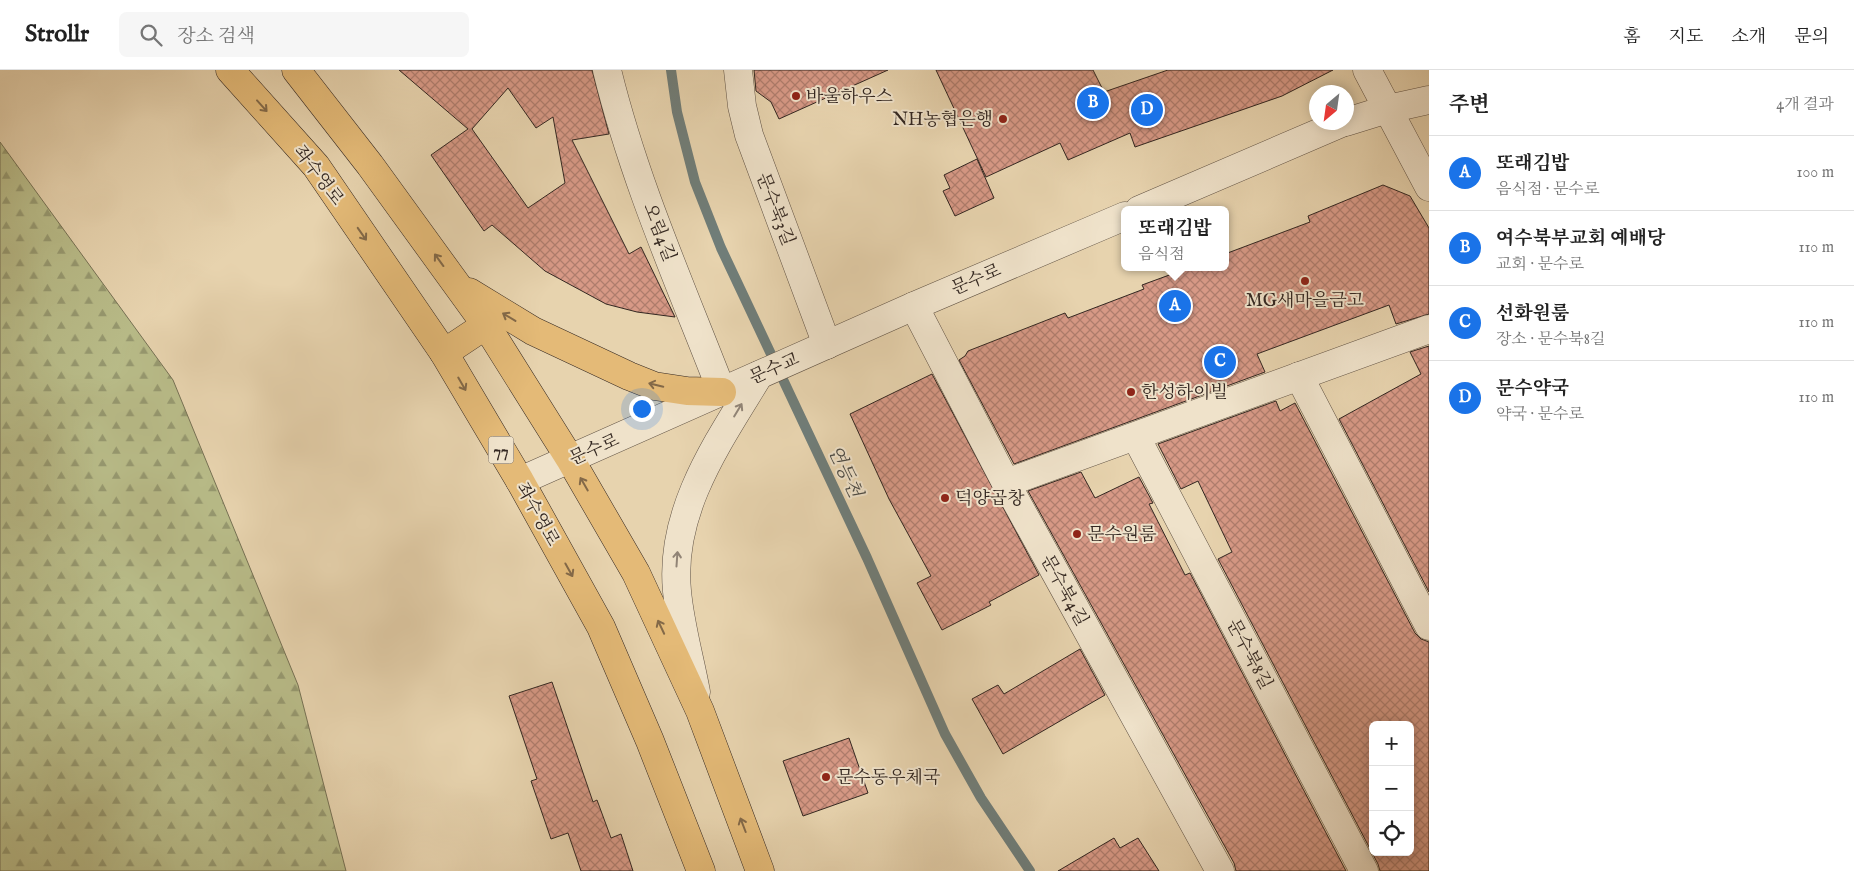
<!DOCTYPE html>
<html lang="ko">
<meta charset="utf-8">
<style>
:root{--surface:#fff;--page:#f6f6f6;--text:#222;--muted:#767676;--line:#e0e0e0;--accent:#1a73e8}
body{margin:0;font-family:"IM FELL English","Noto Serif KR",serif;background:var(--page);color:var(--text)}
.controls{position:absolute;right:15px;bottom:15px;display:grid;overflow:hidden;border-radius:8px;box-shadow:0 2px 12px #0003}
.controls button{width:45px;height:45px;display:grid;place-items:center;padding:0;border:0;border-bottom:1px solid var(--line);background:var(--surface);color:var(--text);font:25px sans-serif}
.compass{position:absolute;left:1309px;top:15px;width:45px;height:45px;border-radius:50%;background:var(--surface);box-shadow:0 2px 12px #0003;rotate:209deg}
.you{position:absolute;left:641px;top:338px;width:18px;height:18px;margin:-12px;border:4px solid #fff;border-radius:50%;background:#1a73e8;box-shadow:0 0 0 8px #1a73e833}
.badge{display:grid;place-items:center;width:32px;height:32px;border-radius:50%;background:var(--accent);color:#fff;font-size:16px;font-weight:700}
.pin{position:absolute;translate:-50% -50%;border:2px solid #fff;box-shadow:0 1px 5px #0006}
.popup{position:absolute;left:1121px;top:136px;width:108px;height:65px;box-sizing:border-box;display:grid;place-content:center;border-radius:8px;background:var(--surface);filter:drop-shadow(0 1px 4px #0005);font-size:16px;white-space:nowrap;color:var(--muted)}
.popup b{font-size:19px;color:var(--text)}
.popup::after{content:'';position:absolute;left:50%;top:100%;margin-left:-10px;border:10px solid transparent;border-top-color:var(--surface)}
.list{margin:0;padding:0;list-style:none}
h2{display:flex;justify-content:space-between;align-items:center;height:65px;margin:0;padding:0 20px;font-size:21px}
h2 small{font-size:16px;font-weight:400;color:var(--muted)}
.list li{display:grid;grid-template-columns:32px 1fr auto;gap:15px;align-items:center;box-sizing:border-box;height:75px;padding:0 20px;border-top:1px solid var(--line)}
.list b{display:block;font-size:19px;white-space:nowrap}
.list p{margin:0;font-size:16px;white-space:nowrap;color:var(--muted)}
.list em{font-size:16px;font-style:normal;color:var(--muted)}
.icon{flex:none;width:28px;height:28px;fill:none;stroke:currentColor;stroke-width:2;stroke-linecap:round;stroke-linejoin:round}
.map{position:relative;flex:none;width:1429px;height:801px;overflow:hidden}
header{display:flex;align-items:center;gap:30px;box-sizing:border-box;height:70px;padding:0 25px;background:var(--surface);border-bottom:1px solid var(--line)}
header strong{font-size:24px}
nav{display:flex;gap:28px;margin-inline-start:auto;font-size:18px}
.search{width:350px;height:45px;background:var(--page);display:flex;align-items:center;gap:12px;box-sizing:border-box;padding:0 18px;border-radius:8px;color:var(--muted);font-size:19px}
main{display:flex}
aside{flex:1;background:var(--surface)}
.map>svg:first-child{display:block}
.forest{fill:url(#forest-firs);stroke:#767154}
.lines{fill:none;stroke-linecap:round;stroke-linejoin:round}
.stream{stroke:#707d78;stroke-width:10}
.building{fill:url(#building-cross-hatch);stroke:#332721;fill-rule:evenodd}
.minor-casing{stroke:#605244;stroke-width:29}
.major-casing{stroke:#332721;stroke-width:29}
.minor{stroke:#efe2ca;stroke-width:28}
.major{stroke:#e4ba77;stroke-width:28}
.oneway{stroke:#836948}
.oneway2{stroke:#918476}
.poi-dot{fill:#8f2418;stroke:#efe2ca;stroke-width:2}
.labels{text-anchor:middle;stroke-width:4;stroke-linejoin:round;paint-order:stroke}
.shield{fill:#efe2ca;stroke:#6b5f54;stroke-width:1}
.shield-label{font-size:16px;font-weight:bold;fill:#332721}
.poi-label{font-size:18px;fill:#332721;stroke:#efe2ca;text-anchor:start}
.street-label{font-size:18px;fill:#332721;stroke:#efe2ca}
.water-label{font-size:19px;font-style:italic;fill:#4c4b45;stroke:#efe2ca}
</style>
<header>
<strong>Strollr</strong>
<div class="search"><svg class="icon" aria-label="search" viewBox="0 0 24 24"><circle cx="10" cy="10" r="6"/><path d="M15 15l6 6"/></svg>장소 검색</div>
<nav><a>홈</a><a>지도</a><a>소개</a><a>문의</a></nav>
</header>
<main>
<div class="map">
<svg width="1429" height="801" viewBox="0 0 1429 801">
<defs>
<pattern id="forest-firs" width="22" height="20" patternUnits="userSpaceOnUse" patternTransform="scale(1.25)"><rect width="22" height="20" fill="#b8bb88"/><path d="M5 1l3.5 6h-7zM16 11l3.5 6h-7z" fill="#96986f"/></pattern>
<pattern id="building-cross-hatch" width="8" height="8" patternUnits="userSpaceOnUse" patternTransform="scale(1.25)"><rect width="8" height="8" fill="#d79986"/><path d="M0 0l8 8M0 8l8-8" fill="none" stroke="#af7d6d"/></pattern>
</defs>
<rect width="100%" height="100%" fill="#e7d3ae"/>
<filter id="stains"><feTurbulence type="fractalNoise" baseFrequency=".004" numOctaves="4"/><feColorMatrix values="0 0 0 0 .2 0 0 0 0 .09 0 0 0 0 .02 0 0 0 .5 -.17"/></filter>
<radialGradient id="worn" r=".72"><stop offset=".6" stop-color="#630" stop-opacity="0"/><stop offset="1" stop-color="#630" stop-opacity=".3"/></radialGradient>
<path class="forest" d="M0 72 173 310 298 615 346 801H0Z"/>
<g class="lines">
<path class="stream" d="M671 0 677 42 695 112 721 178 867 488 945 664 981 728 1030 801"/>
</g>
<g class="building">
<path d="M399 0H592L609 64 572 70 629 184 641 177 675 247 637 242 606 234 545 201 492 155 484 161 431 85 468 59ZM508 18 536 58 553 47 565 113 528 138 472 59Z"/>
<path d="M754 0H888L779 49 771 32 756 21Z"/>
<path d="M936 0H1093L1104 22 1168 0H1333L1282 26 1135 77 1130 63 1068 90 1060 73 986 107Z"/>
<path d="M977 89 994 128 955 146 943 121 950 118 944 105Z"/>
<path d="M1383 115 1410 126 1429 158V244L1396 254 1389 235 1257 284 1265 302 1014 394 959 290 965 286 968 281 1065 243 1068 248 1144 219 1142 215 1183 200 1192 197H1225V184L1310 152 1308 146Z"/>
<path d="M1429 276V522L1339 349 1421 304 1410 282Z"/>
<path d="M932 304 1039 505 989 532 991 535 942 560 917 513 931 506 889 429 850 344Z"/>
<path d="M1276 331 1280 341 1295 333 1415 563 1421 569 1429 572V801H1380L1378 794 1218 489 1232 482 1198 411 1181 419 1158 374ZM1373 655H1410V782H1373Z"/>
<path d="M1081 402 1095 428 1139 407 1153 433 1149 434 1185 505 1190 503 1346 801H1236L1234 793 1028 421Z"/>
<path d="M1080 579 1105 625 1003 684 972 629 998 615 1004 624Z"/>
<path d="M552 612 593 732 597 730 611 768 621 764 633 801H581L568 763 551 769 531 711 537 709 509 626Z"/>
<path d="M849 668 868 723 803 746 783 691Z"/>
<path d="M1114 768 1120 778 1138 768 1159 801H1058Z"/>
</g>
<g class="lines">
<defs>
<g id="minor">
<path d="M607 0C634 111 681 216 722 322"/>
<path d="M738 0 742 36 749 65 827 275"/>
<path d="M1367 0 1429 117"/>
<path d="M1346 52 1388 39 1429 30"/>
<path d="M1139 140 1344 52"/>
<path d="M914 236 1006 413 1220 801"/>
<path d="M1299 306 1429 556"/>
<path d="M1136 367 1364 801"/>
<path d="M520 411 914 236 1125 146"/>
<path d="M1006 413 1429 259"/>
<path d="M696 622C690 589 680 555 677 521 669 440 719 371 759 305"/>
</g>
<g id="major">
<path d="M230 0 316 96 444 283 520 411 601 557 650 671 701 801"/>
<path d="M296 0 370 95 486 255 570 389 636 503 700 641 760 801"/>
<path d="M469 222 533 261 629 306 654 316 687 321 722 322"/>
<path d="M444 283 486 255"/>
</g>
</defs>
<use href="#minor" class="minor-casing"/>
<use href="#major" class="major-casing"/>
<use href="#minor" class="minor"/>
<use href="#major" class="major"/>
</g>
<defs><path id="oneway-shaft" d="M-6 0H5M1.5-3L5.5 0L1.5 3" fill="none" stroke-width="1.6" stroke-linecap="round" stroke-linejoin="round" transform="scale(1.25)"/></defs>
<g class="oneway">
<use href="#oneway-shaft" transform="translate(262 36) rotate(48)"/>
<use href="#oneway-shaft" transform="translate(362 164) rotate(55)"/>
<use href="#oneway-shaft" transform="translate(439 190) rotate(-126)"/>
<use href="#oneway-shaft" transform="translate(509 247) rotate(-149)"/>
<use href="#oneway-shaft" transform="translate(462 314) rotate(60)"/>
<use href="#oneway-shaft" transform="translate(656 315) rotate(-166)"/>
<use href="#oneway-shaft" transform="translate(584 414) rotate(-120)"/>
<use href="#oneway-shaft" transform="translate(569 500) rotate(61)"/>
<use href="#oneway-shaft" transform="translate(661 557) rotate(-115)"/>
<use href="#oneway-shaft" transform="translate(743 755) rotate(-111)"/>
</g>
<g class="oneway2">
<use href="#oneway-shaft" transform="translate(738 340) rotate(-59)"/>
<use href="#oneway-shaft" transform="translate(677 489) rotate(-86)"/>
</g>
<g class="poi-dot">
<circle cx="796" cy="26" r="5"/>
<circle cx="1003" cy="49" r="5"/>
<circle cx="1305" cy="211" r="5"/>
<circle cx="1131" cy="322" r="5"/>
<circle cx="945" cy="428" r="5"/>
<circle cx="1077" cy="464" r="5"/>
<circle cx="826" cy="707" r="5"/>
</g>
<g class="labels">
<rect class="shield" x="488.5" y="366.5" width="25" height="27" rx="4"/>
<g class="shield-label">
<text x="501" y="386">77</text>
</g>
<g class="poi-label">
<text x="806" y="32">바울하우스</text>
<text x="993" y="55" text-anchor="end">NH농협은행</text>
<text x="1305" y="236" text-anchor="middle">MG새마을금고</text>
<text x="1141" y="328">한성하이빌</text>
<text x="955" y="434">덕양곱창</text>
<text x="1087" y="470">문수원룸</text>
<text x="836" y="713">문수동우체국</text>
</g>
<g class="street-label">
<text transform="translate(319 105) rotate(53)" y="6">좌수영로</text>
<text transform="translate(776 139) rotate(69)" y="6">문수북3길</text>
<text transform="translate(660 162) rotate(69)" y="6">오림4길</text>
<text transform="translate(976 209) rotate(-23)" y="6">문수로</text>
<text transform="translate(774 298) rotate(-24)" y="6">문수교</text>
<text transform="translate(594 379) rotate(-24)" y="6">문수로</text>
<text transform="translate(538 444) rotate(61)" y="6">좌수영로</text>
<text transform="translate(1065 520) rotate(61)" y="6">문수북4길</text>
<text transform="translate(1250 584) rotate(62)" y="6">문수북8길</text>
</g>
<g class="water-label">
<text transform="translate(846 401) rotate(65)" y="7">연등천</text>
</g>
</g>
<rect width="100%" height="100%" filter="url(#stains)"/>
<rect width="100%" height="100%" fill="url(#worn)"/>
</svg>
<div class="controls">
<button>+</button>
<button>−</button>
<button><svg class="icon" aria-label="locate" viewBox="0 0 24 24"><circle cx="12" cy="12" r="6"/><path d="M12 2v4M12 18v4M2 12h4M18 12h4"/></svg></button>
</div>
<svg class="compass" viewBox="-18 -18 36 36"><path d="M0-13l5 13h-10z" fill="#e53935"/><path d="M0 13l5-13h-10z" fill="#767676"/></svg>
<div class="you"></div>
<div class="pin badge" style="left:1175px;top:236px">A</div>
<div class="popup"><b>또래김밥</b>음식점</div>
<div class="pin badge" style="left:1093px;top:33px">B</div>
<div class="pin badge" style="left:1220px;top:292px">C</div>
<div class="pin badge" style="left:1147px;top:40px">D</div>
</div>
<aside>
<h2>주변<small>4개 결과</small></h2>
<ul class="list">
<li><span class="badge">A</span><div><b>또래김밥</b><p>음식점 · 문수로</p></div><em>100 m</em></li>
<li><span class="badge">B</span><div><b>여수북부교회 예배당</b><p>교회 · 문수로</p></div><em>110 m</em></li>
<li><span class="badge">C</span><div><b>선화원룸</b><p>장소 · 문수북8길</p></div><em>110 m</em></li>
<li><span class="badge">D</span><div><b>문수약국</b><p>약국 · 문수로</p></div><em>110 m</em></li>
</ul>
</aside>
</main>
